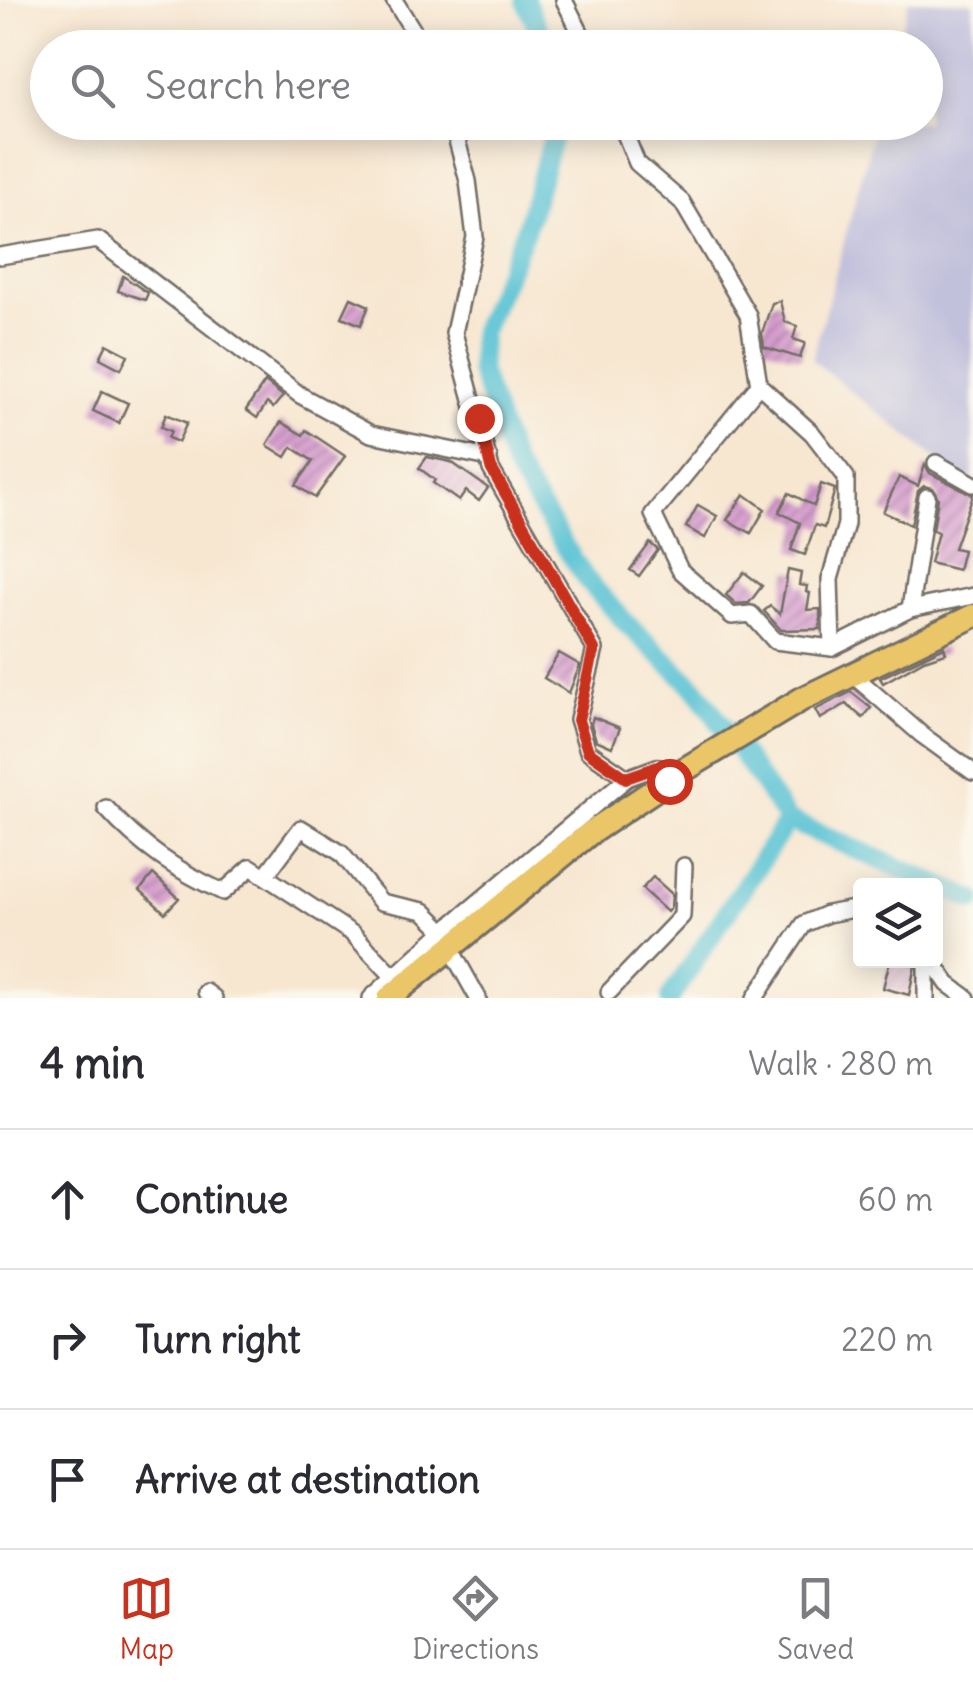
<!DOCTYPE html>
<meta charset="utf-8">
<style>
:root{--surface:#fff;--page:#f7f7f7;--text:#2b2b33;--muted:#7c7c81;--line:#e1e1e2;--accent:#c8321e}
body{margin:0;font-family:Delius,sans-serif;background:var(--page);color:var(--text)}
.controls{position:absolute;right:30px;bottom:30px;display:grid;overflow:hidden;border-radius:10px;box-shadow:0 5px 25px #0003}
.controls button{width:90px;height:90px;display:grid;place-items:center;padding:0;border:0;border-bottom:2px solid var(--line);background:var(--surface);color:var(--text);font:50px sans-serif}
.stop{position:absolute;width:30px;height:30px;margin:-22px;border:8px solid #c8321e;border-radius:50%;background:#fff}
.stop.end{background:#c8321e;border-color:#fff;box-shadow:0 2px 10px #0008}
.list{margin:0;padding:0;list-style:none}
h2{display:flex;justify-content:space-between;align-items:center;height:130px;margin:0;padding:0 40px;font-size:42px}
h2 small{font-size:32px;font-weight:400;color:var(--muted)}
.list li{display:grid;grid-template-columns:65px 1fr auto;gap:30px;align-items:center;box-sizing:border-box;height:140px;padding:0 40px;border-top:2px solid var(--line)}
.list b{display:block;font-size:38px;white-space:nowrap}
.list em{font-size:32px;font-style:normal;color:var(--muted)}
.icon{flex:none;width:55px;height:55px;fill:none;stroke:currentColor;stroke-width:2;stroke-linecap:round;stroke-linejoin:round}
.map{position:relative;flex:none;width:973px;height:998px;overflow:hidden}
.search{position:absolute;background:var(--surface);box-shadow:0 5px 25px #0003;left:30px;right:30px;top:30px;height:110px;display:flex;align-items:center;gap:25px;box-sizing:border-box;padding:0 35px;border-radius:55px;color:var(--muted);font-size:38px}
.sheet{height:550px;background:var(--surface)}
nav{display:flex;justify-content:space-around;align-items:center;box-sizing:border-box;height:140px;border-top:2px solid var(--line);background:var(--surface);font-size:28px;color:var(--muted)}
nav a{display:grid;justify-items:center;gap:5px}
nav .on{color:var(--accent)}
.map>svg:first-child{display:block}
.industrial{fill:#c2c1dc}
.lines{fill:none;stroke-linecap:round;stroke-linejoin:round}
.river{stroke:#58c2d4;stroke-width:20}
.building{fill:url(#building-hatch)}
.minor-casing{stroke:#726d65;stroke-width:20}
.highway-casing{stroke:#726d65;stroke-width:28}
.minor{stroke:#fff;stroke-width:15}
.highway{stroke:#eac669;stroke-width:22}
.route{stroke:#c8321e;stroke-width:12}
</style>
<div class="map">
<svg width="973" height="998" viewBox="0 0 973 998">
<defs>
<pattern id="building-hatch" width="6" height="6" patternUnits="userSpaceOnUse" patternTransform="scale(2.5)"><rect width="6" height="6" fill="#d59ccd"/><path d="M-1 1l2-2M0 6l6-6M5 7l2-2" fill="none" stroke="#ad7fa7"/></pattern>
</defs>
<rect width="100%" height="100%" fill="#fbf7ec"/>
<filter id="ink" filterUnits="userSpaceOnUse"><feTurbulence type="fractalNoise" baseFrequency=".01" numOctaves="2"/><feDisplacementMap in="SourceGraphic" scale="20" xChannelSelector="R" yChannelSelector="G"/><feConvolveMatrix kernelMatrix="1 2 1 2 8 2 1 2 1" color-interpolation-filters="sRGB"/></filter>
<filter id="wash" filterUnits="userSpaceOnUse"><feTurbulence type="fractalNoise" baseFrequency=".0048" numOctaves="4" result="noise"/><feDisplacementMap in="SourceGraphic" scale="40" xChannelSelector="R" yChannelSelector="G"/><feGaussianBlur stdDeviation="2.25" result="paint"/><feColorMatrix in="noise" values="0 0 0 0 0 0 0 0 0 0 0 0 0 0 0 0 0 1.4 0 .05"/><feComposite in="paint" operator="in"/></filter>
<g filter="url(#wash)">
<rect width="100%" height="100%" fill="#f7e7d1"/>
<path class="industrial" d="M909 0 973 2V488L812 360 876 123 926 122V48L896 47Z"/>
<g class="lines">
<g class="river">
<path d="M525 0 547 48"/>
<path d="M557 122 526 228 481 333 480 371 514 466 585 578 626 623 697 690 788 820"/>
<path d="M788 820 973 900"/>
<path d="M670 998 788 820"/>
</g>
</g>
<g id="blocks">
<g class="building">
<path d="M123 276 148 293 145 300 118 291Z"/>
<path d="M351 298 369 306 361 325 342 317Z"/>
<path d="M780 301 785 322 797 326 793 339 805 343 800 358 764 347 762 333 772 303Z"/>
<path d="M107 344 128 355 121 369 100 358Z"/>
<path d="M265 382 283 396 273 408 267 403 257 418 246 410Z"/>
<path d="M102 391 128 403 119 423 93 411Z"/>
<path d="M166 414 187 423 178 442 168 438 171 431 161 427Z"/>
<path d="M281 422 303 435 306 430 345 456 315 498 296 485 313 461 292 447 286 457 267 445Z"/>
<path d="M427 457 451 462 488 488 479 501 466 491 459 501 433 483 435 480 419 468Z"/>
<path d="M925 465 930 473 973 495 954 548 963 550 958 570 930 563 938 532 933 530 938 498 933 488 924 486 918 491 911 525 883 512 899 477 918 486Z"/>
<path d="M821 484 835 489 824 528 815 525 805 555 791 550 800 523 779 512 789 493 814 506Z"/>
<path d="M744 494 765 509 751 533 727 520Z"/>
<path d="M698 505 717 516 705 538 686 527Z"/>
<path d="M650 543 658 550 639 576 630 570Z"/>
<path d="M788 570 801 573 799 585 807 586 806 592 810 593 807 610 820 609V629L781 630 764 611 770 606 780 614Z"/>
<path d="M744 572 762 586 749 603 736 604 726 595Z"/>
<path d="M944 647 946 653 924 660 883 683 880 678Z"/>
<path d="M559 653 580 665 569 693 544 678Z"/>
<path d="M851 692 871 708 863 718 846 704 820 719 815 710Z"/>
<path d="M593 717 620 728 612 747 596 740 591 724Z"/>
<path d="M153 874 179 898 165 913 140 890Z"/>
<path d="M653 877 672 894 671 907 667 912 642 889Z"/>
<path d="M890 960 915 965 909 995 883 988Z"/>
</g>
</g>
</g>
<g filter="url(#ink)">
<use href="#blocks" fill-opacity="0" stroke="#726d65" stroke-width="2.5"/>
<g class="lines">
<defs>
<g id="minor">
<path d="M394 0 424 48"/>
<path d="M564 0 588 48"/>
<path d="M452 122 468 181 475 237 454 333 491 469 595 649 578 719 588 751 627 778 657 767 669 781"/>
<path d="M620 122 637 163 682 202 748 315 759 385 653 514 680 570 732 616 751 614 775 641 832 648 910 609 973 596"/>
<path d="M0 256 98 240 300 395 371 434 489 458"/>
<path d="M759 385 812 433 846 477V524L830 579 832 648"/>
<path d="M936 463 973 484"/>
<path d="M910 609 927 497"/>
<path d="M854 676 922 735 973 772"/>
<path d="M106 808C140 846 177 871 223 892L251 867 353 934 394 977"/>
<path d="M265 876 301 828 341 853 381 902 424 911 444 931"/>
<path d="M450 948 478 998"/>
<path d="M926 961V998"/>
<path d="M932 961 948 984 967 998"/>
<path d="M206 992 214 998"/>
<path d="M609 992 682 916 684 866"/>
<path d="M371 998 444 931 627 778"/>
<path d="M755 998 804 924 827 914 860 908"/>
</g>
<path id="highway" d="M389 998 590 833 687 768 802 699 973 616"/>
</defs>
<use href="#minor" class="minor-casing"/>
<use href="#highway" class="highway-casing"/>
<use href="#minor" class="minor"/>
<use href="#highway" class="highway"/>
</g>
</g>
<g class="lines" filter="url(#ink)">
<path class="route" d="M479 418 491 468 594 649 578 720 588 751 626 778 658 767 669 781"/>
</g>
</svg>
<div class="controls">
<button><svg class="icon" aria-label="layers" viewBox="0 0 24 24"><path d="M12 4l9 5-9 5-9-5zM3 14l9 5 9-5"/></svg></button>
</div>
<div class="stop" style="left:669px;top:781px"></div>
<div class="stop end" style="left:479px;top:418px"></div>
<div class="search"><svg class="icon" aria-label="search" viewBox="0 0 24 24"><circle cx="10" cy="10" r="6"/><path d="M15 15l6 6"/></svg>Search here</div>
</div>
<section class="sheet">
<h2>4 min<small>Walk · 280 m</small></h2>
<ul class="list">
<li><svg class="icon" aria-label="ahead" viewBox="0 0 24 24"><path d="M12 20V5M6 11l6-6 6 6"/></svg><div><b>Continue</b></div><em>60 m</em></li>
<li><svg class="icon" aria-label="right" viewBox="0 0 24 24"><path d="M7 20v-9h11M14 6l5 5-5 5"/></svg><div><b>Turn right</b></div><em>220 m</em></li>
<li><svg class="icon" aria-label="arrive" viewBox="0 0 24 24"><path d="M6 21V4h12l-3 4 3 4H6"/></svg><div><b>Arrive at destination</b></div></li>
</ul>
</section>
<nav>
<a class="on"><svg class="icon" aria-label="map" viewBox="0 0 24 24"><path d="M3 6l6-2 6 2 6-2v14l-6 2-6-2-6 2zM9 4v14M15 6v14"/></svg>Map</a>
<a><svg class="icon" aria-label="directions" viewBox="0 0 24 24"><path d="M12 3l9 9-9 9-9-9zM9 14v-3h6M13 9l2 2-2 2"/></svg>Directions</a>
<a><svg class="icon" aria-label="saved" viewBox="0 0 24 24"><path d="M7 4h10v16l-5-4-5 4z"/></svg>Saved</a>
</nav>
